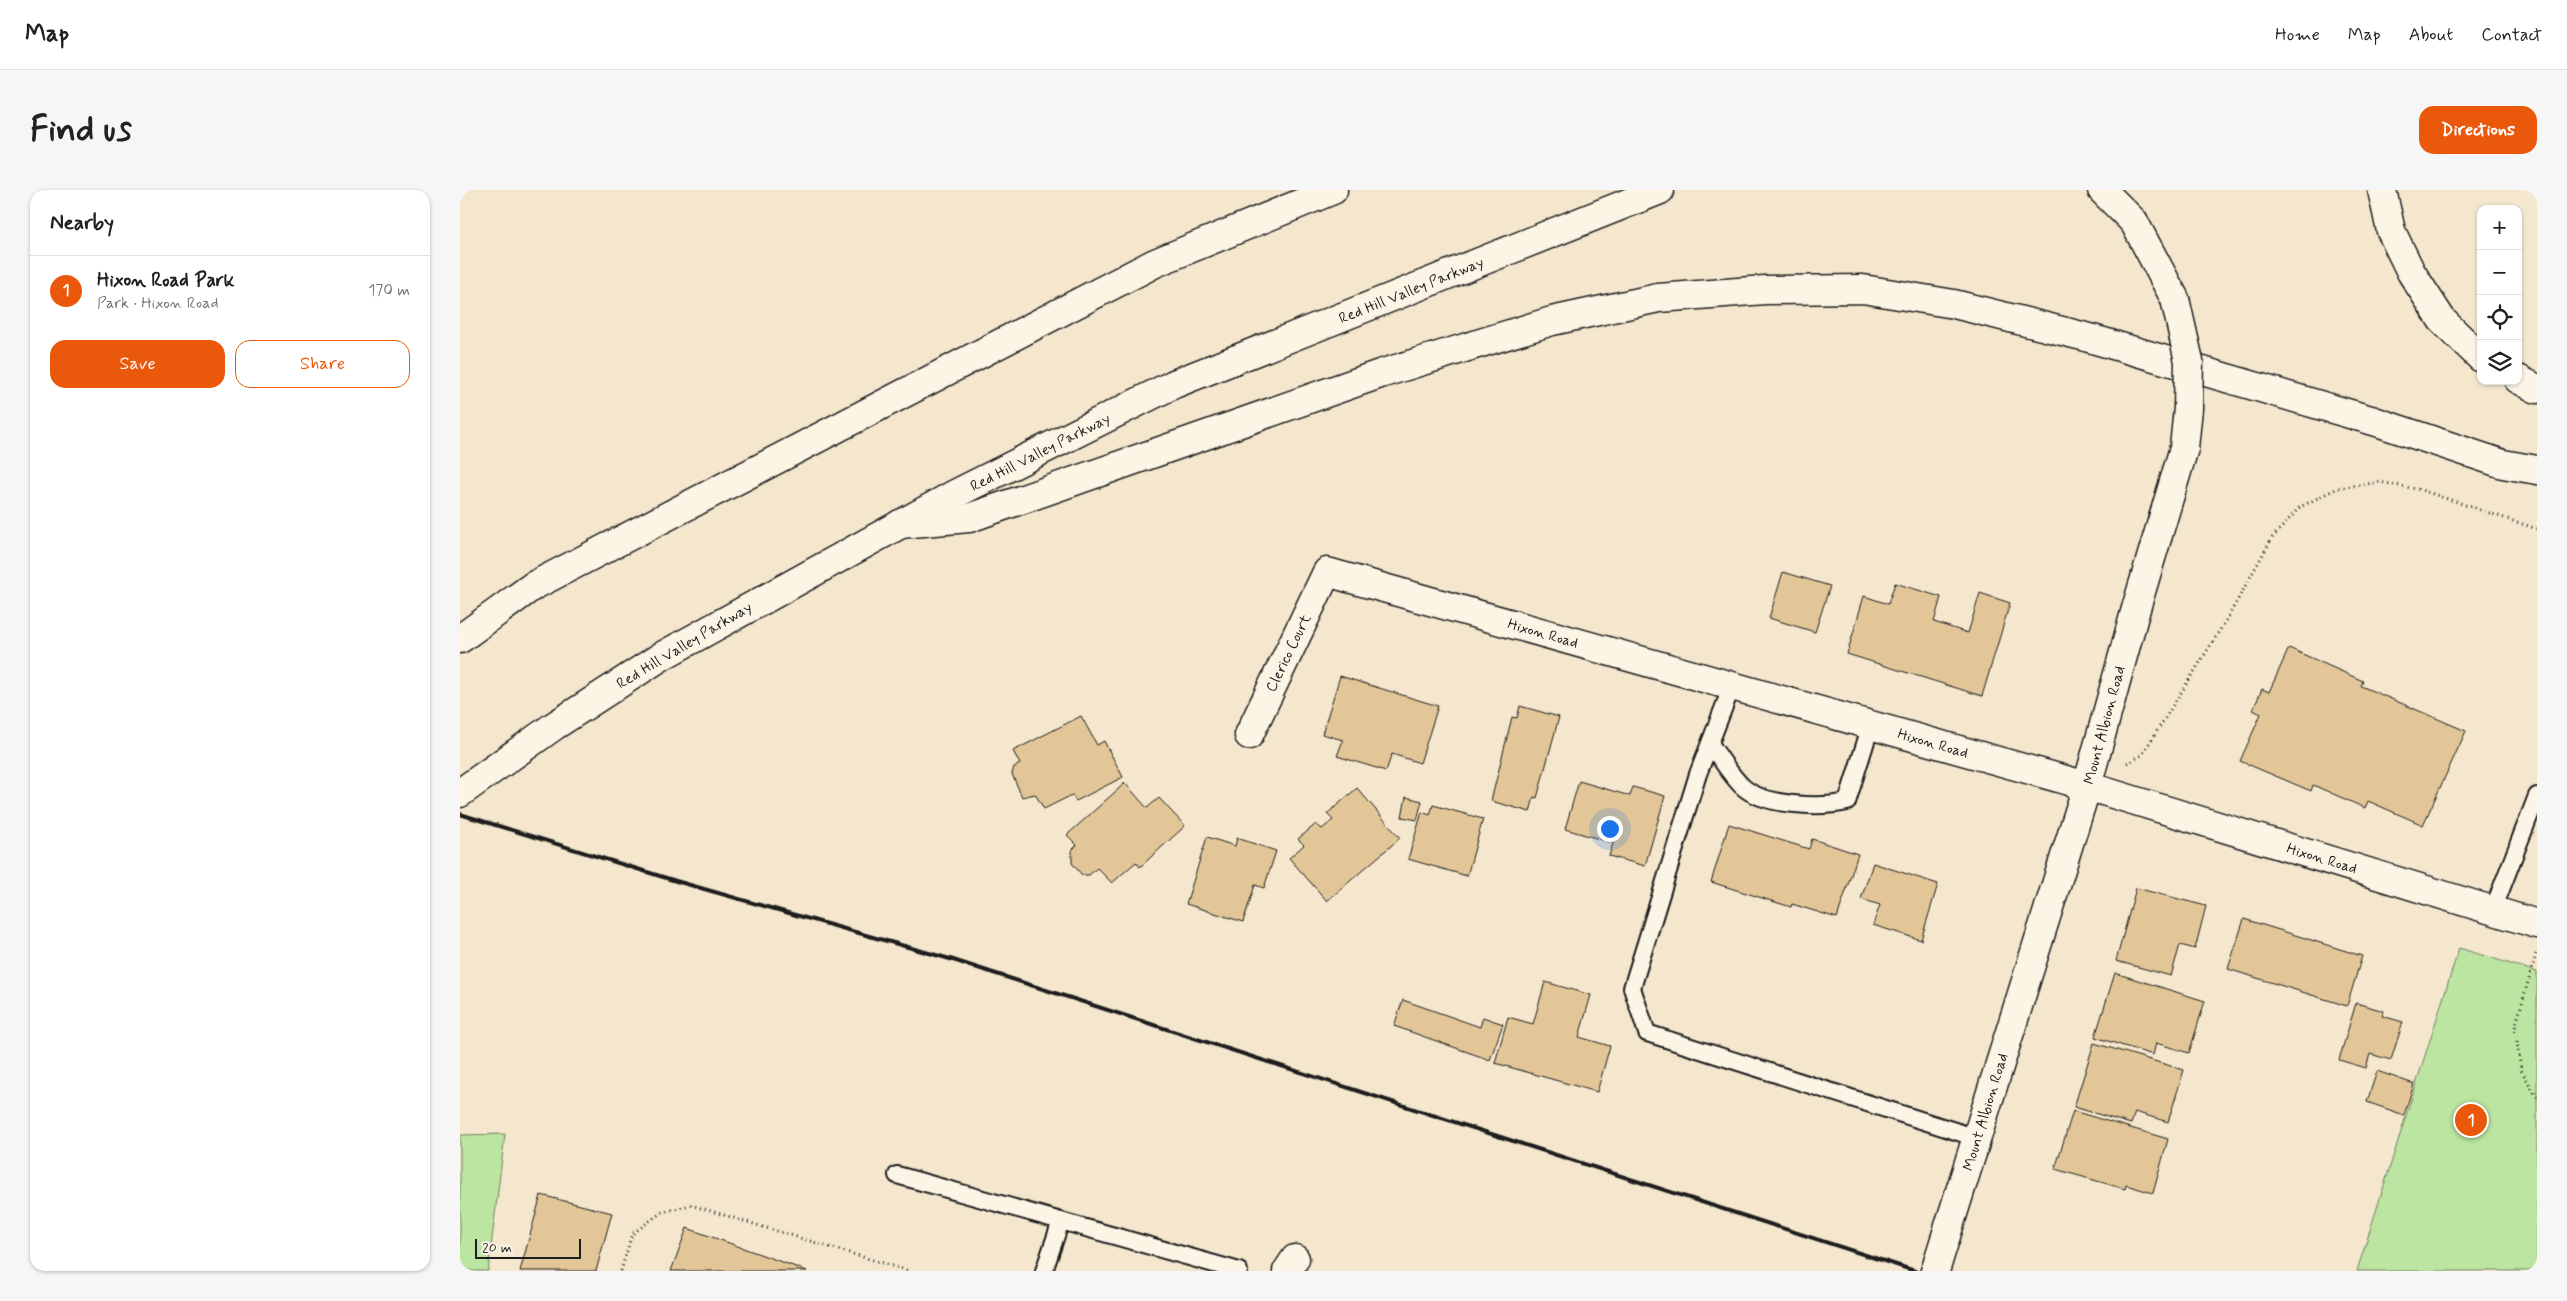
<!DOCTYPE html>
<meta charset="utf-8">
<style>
:root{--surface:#fff;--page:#f6f6f6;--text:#202124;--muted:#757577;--line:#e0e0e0;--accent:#ea580c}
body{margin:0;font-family:Mynerve,sans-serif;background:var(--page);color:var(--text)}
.controls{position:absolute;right:15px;top:15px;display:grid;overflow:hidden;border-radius:10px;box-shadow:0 1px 4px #0004}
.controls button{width:45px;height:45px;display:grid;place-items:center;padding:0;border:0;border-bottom:1px solid var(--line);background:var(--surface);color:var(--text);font:25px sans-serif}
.scale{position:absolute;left:15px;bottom:12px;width:106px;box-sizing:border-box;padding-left:5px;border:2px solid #1c1c1c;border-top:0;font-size:14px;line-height:18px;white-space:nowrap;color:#1c1c1c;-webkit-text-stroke:4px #fcf5e5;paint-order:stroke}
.you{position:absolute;left:1149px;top:638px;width:18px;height:18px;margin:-12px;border:4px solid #fff;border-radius:50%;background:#1a73e8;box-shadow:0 0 0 8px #1a73e833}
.badge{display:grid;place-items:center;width:32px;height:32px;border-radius:50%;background:var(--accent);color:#fff;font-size:16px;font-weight:700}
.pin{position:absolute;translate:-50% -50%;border:2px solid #fff;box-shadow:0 1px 5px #0006}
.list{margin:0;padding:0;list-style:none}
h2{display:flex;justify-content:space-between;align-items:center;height:65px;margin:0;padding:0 20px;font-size:21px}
h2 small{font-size:16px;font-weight:400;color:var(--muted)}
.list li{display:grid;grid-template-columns:32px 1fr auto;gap:15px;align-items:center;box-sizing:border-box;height:70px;padding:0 20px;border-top:1px solid var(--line)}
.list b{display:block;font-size:19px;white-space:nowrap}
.list p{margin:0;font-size:16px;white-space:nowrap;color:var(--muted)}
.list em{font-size:16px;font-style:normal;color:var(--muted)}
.actions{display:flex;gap:10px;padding:15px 20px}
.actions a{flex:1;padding:11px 0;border:1px solid var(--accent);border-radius:15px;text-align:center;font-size:18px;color:var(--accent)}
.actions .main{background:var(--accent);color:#fff}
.icon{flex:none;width:28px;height:28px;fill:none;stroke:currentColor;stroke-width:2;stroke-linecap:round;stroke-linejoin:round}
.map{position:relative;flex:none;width:2077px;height:1081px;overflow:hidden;border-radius:15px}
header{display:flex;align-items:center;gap:30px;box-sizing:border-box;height:70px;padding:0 25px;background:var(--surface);border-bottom:1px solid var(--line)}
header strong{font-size:24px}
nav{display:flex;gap:28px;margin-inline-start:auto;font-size:18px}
.intro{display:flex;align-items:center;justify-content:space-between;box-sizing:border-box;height:120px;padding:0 30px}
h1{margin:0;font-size:35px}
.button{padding:12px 22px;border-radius:15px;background:var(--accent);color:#fff;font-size:18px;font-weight:700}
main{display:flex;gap:30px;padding:0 30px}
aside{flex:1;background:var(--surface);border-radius:15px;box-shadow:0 1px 4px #0004}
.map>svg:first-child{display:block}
.green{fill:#bbe5a1;stroke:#6c805e}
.building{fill:#e2c697;stroke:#1c1c1c}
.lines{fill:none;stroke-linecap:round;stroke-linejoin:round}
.service-casing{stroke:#1c1c1c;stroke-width:20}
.minor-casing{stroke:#1c1c1c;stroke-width:31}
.tertiary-casing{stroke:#1c1c1c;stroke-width:31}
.motorway-casing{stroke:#1c1c1c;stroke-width:31}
.path{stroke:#1c1c1c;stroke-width:3;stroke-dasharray:1 4;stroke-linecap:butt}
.service{stroke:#fcf5e5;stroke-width:16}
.minor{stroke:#fcf5e5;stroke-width:28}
.tertiary{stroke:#fcf5e5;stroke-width:28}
.motorway{stroke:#fcf5e5;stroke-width:28}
.rail{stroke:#1c1c1c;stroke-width:4}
.tertiary-bridge-casing{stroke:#1c1c1c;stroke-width:31;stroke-linecap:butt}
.tertiary-bridge{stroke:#fcf5e5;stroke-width:28}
.labels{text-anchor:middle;stroke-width:4;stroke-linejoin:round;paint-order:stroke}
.street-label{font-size:15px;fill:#1c1c1c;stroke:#fcf5e5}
</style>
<header>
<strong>Map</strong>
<nav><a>Home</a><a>Map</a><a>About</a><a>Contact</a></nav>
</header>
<div class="intro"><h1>Find us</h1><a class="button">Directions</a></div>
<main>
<aside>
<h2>Nearby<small></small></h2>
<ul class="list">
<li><span class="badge">1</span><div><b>Hixon Road Park</b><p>Park · Hixon Road</p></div><em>170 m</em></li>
</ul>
<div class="actions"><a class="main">Save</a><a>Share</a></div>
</aside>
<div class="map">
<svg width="2077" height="1081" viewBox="0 0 2077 1081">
<rect width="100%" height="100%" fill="#f4e7ce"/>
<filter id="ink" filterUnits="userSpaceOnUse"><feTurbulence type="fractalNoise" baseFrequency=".02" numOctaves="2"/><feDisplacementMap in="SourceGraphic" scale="10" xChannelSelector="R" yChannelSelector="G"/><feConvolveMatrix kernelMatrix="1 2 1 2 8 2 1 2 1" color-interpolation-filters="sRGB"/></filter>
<g filter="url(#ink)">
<g class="green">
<path d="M1999 758 2077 782V1081H1897Z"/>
<path d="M45 944 28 1081H0V945Z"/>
</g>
<g class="building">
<path d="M1323 382 1370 396 1355 442 1309 428Z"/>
<path d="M1435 393 1481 407 1474 432 1508 443 1520 403 1550 413 1522 506 1387 464 1404 406 1428 414Z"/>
<path d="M1829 458 1903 491 1901 496 2006 541 1963 635 1908 611 1905 618 1853 595 1851 601 1780 571 1801 524 1793 520 1802 499 1809 502Z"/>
<path d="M880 486 978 516 960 573 932 564 926 581 877 566 883 550 862 544Z"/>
<path d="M1060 516 1099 527 1077 608 1074 607 1070 622 1031 611 1052 527 1057 528Z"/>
<path d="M621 526 637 555 644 551 663 587 616 611 612 605 584 619 575 604 562 607 552 584 554 577 560 574 553 561Z"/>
<path d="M1119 591 1170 606 1173 597 1205 606 1185 676 1149 666 1153 653 1105 639Z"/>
<path d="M665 593 687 618 699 608 725 636 680 677 676 672 652 693 637 678 629 685H622L612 673V660L617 655 607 645Z"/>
<path d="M897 598 940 648 867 711 829 668 844 655 838 649 856 634 862 639 873 630 867 624Z"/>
<path d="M946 607 962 611 957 630 942 627Z"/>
<path d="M973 615 1023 629 1007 686 948 669 962 622 970 625Z"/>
<path d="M1269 634 1349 659 1352 649 1398 664 1377 728 1332 714 1331 717 1251 692Z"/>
<path d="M747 647 775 656 777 648 816 661 804 698 795 695 783 732 726 714Z"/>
<path d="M1413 673 1478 694 1461 750 1413 735 1420 715 1401 709Z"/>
<path d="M1676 698 1746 716 1735 759 1720 755 1711 786 1656 771Z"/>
<path d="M1784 729 1902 766 1887 816 1768 779Z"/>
<path d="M1655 783 1745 811 1729 863 1696 853 1693 865 1635 847Z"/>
<path d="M1085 792 1131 805 1119 847 1150 856 1137 902 1035 873 1048 827 1073 834Z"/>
<path d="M943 810 1020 837 1023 827 1043 834 1030 870 934 836Z"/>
<path d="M1896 813 1924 821 1922 826 1943 832 1931 870 1910 864 1906 878 1879 870Z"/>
<path d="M1634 853 1724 880 1708 932 1675 922 1671 934 1614 917Z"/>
<path d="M1917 881 1954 894 1944 925 1907 912Z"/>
<path d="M1613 921 1708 949 1693 1003 1666 995 1665 999 1595 979Z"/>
<path d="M81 1005 152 1023 136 1081H60Z"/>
<path d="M227 1038 347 1081H211Z"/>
</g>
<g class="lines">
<defs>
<g id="service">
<path d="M1272 496 1238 584 1172 798 1187 843 1517 948"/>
<path d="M1250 554C1260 567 1270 585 1283 597 1304 616 1360 618 1387 612L1411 535"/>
<path d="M2033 720 2077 606"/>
<path d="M437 985 779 1081"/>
<path d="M584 1081 601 1031"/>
</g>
<g id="minor">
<path d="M789 545 867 382 1627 596 2077 734"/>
<path d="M827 1081 835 1069"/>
</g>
<g id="tertiary">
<path d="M1642 0 1674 32 1715 109"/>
<path d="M1475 1081 1627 596 1677 415 1724 258"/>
</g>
<g id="motorway">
<path d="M1922 0 1931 41 1951 82 1982 130 2021 168"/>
<path d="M2058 189 2077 199"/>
<path d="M440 334 509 328 920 184 1092 131 1198 108 1305 100 1403 99 1494 114 1626 147 1914 231 2043 274 2077 280"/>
<path d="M0 449 73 396 695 73 873 0"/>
<path d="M0 603 94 536 202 466 495 304 714 194 1200 0"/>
</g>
</defs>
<use href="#service" class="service-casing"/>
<use href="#minor" class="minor-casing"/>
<use href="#tertiary" class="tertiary-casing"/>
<use href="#motorway" class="motorway-casing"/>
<g class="path">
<path d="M1667 573 1682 565 1767 429 1812 348 1840 317 1878 298 1920 292 1961 300 2077 339"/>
<path d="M2076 764 2055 838 2061 880 2077 907"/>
<path d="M161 1081 172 1044 202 1022 231 1015 449 1081"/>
</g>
<use href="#service" class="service"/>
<use href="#minor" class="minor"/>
<use href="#tertiary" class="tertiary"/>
<use href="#motorway" class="motorway"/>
<path class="rail" d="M0 624 216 691 490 769 1455 1081"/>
<defs>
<path id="tertiary-bridge" d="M1715 109 1729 171 1728 218 1724 258"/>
</defs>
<use href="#tertiary-bridge" class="tertiary-bridge-casing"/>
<use href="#tertiary-bridge" class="tertiary-bridge"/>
</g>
</g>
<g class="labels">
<g class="street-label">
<text transform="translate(951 100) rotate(-22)" y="5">Red Hill Valley Parkway</text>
<text transform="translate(580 262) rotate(-27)" y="5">Red Hill Valley Parkway</text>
<text transform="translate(1083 443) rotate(16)" y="5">Hixon Road</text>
<text transform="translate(224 455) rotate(-31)" y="5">Red Hill Valley Parkway</text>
<text transform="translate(828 463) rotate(-64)" y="5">Clerico Court</text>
<text transform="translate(1644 535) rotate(-75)" y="5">Mount Albion Road</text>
<text transform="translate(1473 553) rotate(16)" y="5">Hixon Road</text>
<text transform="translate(1862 668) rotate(17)" y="5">Hixon Road</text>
<text transform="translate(1525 922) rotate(-73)" y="5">Mount Albion Road</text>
</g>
</g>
</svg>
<div class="controls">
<button>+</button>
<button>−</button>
<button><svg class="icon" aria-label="locate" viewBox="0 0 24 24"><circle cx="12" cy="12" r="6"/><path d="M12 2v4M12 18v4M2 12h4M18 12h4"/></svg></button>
<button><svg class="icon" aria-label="layers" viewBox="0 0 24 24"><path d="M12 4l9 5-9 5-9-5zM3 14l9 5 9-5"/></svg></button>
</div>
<div class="scale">20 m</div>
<div class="you"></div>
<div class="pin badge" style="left:2011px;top:930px">1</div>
</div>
</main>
